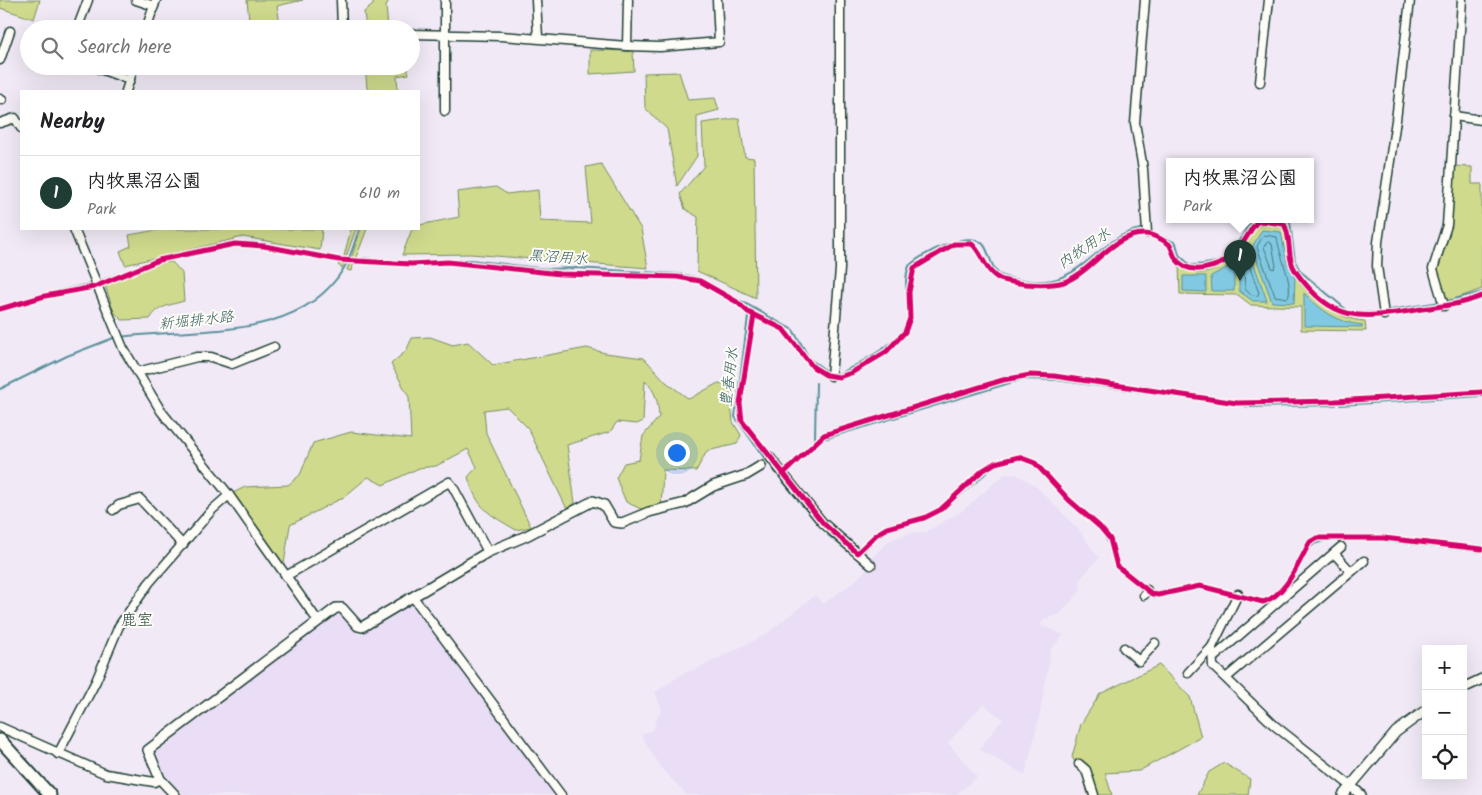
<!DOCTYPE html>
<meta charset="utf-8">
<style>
:root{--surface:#fff;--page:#f2f2f2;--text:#202124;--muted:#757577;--line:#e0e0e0;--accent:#1f3d34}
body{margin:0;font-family:Kalam,"Klee One",sans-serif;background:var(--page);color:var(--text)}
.controls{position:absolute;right:15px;bottom:15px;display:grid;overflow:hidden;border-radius:0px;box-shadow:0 5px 20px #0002}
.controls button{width:45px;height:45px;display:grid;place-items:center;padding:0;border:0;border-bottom:1px solid var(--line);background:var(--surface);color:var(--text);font:25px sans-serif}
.you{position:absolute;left:676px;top:452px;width:18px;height:18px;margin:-12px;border:4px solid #fff;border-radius:50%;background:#1a73e8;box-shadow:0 0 0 8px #1a73e833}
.badge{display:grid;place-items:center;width:32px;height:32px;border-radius:50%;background:var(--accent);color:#fff;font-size:16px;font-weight:700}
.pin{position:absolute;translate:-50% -41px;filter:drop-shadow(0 1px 2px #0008)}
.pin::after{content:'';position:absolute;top:26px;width:18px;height:15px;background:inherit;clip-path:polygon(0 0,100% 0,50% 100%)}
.popup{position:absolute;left:1166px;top:158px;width:148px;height:65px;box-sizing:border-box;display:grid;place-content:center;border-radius:0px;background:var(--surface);filter:drop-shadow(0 1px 4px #0005);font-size:16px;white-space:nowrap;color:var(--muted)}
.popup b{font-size:19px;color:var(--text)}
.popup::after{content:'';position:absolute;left:50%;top:100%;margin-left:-10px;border:10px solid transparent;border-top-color:var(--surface)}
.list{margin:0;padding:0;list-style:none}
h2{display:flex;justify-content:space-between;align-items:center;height:65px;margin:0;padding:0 20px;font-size:21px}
h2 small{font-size:16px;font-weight:400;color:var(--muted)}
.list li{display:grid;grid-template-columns:32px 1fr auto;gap:15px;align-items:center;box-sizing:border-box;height:75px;padding:0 20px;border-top:1px solid var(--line)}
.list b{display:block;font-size:19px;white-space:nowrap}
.list p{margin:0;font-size:16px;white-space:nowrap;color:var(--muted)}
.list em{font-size:16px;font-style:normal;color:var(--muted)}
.icon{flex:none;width:28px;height:28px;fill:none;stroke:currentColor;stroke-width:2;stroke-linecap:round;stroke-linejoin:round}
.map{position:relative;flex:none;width:1482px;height:795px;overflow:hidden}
.search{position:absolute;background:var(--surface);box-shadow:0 5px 20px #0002;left:20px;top:20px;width:400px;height:55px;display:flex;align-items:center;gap:12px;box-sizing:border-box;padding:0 18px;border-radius:28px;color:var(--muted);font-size:19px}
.panel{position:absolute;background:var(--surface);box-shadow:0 5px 20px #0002;left:20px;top:90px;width:400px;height:140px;border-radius:0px}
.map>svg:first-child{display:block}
.built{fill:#e9def5}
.green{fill:#cfda8d;stroke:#778c60}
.water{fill:#81c9e2;stroke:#5a919c}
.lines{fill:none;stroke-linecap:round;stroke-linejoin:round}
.shore{stroke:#46757a;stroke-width:1}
.stream{stroke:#5a919c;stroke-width:2}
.minor-casing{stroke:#1f3d34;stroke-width:11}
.tertiary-casing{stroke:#1f3d34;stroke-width:12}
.primary-casing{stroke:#1f3d34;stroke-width:15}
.minor{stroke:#fdfcf7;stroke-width:8}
.tertiary{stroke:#fdfcf7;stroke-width:9}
.primary{stroke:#fdfcf7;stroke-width:11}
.cycleway-casing{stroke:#fdfcf7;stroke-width:8}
.cycleway{stroke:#d6006c;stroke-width:5}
.labels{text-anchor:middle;stroke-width:4;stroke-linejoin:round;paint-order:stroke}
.water-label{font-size:15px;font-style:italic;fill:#386060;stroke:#fdfcf7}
.quarter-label{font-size:16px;fill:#1f3d34;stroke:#fdfcf7}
</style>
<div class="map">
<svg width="1482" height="795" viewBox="0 0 1482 795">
<rect width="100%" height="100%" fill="#f1eaf6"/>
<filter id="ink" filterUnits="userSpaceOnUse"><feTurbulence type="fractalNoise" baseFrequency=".02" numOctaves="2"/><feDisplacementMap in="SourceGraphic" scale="10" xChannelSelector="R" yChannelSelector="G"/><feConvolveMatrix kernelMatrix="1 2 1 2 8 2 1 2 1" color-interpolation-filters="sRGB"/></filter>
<g filter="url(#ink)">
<g class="built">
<path d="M1005 474 1018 475 1037 487 1078 529 1099 558 1080 579 1081 590 1061 613 1045 619 1040 625 1064 635 1051 649 1039 719 1025 775 979 749 1003 719 983 704 948 743 977 777 956 795H687L662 769 641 735 653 730 657 717 662 710 655 692 686 672 694 670 765 635 815 595 823 604 855 581 875 561 871 558 890 540 910 533 926 532 962 511Z"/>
<path d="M411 603 415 604 558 795H180L163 777 153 751 338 612 341 613 360 635Z"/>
</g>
<g class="green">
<path d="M0 0H40L34 19 0 8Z"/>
<path d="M247 0H303L277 6 281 29H250Z"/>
<path d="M373 0H389L386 6 388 28 366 29 364 12 373 5Z"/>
<path d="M590 50 633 51 634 71 590 74Z"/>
<path d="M365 66H407L409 74 397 76 398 91H369L367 88Z"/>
<path d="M679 72 688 100 715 98 719 110 697 116V156L677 186 667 129 645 108 644 73Z"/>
<path d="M739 118 745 157 754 158 756 298 697 271 698 217 685 209 680 194 704 166 702 123Z"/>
<path d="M601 164 641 229 648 268 470 254 402 255 412 229H419V225L459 217 457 192 496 187 507 194 538 190 540 221 591 223 586 167Z"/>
<path d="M1453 166 1472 167V184H1482V289L1446 302 1436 279 1450 222Z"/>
<path d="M1263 224 1281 225C1288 236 1286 251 1289 263 1298 292 1336 320 1365 321L1366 331 1301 330V307L1251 305 1238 295 1180 294 1179 266C1211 288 1241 254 1255 228Z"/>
<path d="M163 229H322L320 250 243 237 125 265 120 251 131 246 129 235Z"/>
<path d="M351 229H356L342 268 338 265 343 260Z"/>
<path d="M361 229H367L351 271 347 270Z"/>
<path d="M172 262 182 273 184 301C171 305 157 306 150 319L122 320 114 312 105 285 161 263Z"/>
<path d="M430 337 453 345 468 342 493 365 587 348 605 353 644 358 666 382 689 399 718 383 729 384 733 422 741 435 737 444 707 451 696 471 663 470 661 509H641L626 502 616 478 624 463 639 460 643 436 659 417C658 402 656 391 645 381L643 421 637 424 617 422 610 432 567 445 575 503 567 509 528 428 507 407 484 410 486 433 531 527 516 530C489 514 477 509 468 477L477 467 468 449 436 466 419 468 383 485 368 477 344 497 290 525 283 570 229 495 245 487 288 485 300 475 313 443 351 432 411 439 409 397 391 364 406 351 412 338Z"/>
<path d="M1159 665 1190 697 1201 737 1139 771 1105 773 1112 795H1088L1084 778 1072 757 1081 724 1100 694Z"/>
<path d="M1224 763 1250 779 1248 795H1197L1209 772Z"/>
</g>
<g class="water">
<path d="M1262 230 1281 232 1287 263 1295 278 1294 303 1272 302 1252 247Z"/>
<path d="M1248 247 1267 301H1253L1239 291V261Z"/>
<path d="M1234 264V291H1212L1211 276Z"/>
<path d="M1183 276H1206V292L1183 291Z"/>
<path d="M1304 293C1322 311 1336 322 1362 325V327L1304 326Z"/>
</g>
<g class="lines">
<g class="shore">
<path d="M1264 235 1277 237C1279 255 1294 285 1288 298L1275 296 1257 247Z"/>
<path d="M1268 242 1272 244 1276 266 1274 269 1272 268 1264 247Z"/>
<path d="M1246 263 1249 265 1259 293 1257 296 1250 294 1245 289 1244 266Z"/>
</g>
<g class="stream">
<path d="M1284 220 1290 222 1295 261 1300 271 1348 311 1355 313 1380 312"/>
<path d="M1151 232 1176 243 1179 255 1190 265C1235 264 1230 251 1252 220"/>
<path d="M326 255 332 256"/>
<path d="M363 258 401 262 471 260 547 269 575 268 681 274 700 278 793 330 810 359 828 372"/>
<path d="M100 281 154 260 236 242 263 243 318 254"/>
<path d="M1447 301 1482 292"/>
<path d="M0 307 43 294 94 283"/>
<path d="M1390 310 1440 302"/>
<path d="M748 317 735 417 765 459"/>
<path d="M121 337C195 327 299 343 344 268 351 256 355 242 359 229"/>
<path d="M835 374 841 373C860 363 903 342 907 320 910 302 902 283 909 266 921 254 968 229 983 244 990 252 990 267 999 274 1010 281 1032 281 1044 281 1084 279 1104 234 1141 229"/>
<path d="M0 389 67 356 116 337"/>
<path d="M1340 405 1482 396"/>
<path d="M815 439 816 383"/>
<path d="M819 443 824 439 1023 379 1056 380 1251 407 1336 405"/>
<path d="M772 468 817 523"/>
<path d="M828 535 855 557"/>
<path d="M863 552 877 537 888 530 922 521 940 513 993 467 1007 461 1020 460 1033 465 1069 503 1101 531 1110 546 1116 568 1145 592"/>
<path d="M1285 592 1308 550 1314 544 1323 541 1366 539 1482 552"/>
<path d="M1149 594 1155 598 1188 589H1206L1235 596"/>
<path d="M1240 597 1265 604 1277 597"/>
</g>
<defs>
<g id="minor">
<path d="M136 0 154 6"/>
<path d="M341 0 342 29"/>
<path d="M536 0 538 38"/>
<path d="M1145 0 1135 123 1143 169 1147 233"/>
<path d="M77 29 88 0"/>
<path d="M146 29 156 0"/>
<path d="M411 34 501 36 627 46 660 47 719 42 717 0"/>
<path d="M627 46 628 0"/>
<path d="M0 60 10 31"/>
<path d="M92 66 130 80"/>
<path d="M1260 82 1269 0"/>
<path d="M126 91 134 66"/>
<path d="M0 99 2 100"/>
<path d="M445 111V0"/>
<path d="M1454 116 1482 120"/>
<path d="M0 123 15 118 21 128"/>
<path d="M74 229 123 348 161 411 229 495 318 621"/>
<path d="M1444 306 1433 269 1447 225 1462 0"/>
<path d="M1384 315 1377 266 1378 242 1396 120 1410 0"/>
<path d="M137 372 197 357H211L232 364 274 347"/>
<path d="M831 376 840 269V0"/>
<path d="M769 456 823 523 871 565"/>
<path d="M113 510 119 505 140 499 183 545"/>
<path d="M1334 553 1351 572"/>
<path d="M286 576 449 482 453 487 488 552"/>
<path d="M1238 594 1212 647 1213 666 1274 725 1351 786"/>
<path d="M1144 595 1147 590"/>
<path d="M413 597 561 795"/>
<path d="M1124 648 1139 661 1155 643"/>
<path d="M1213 658 1341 547"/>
<path d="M1188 673 1212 647"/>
<path d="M1226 678 1364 561"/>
<path d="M0 727 106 774 154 782 160 779"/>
<path d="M58 754 96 681 119 626 149 583 212 510 229 495"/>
<path d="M1079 764 1086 770 1094 795"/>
</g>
<g id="tertiary">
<path d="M1463 688 1482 679"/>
<path d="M1351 786 1361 795"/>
<path d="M175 795 160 779 148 750 336 608H342L358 626 362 627 488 552 526 536 593 501 604 505 614 522 622 523 649 512 685 503 713 486 746 475 761 466"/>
<path d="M1343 795 1396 732 1426 710"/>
</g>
<path id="primary" d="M0 740 50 795"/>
</defs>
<use href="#minor" class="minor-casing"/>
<use href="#tertiary" class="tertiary-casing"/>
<use href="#primary" class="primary-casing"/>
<use href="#minor" class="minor"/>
<use href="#tertiary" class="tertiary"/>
<use href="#primary" class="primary"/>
<defs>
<g id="cycleway">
<path d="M0 309 45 296 94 287 159 260 235 244 264 246 339 260 411 264 448 262 560 274 677 277 700 281 737 302 748 312 783 329 813 367 826 375 839 377 851 373 886 352 905 332 910 318 909 292 914 268 954 244H972C983 254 985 272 1000 279 1007 282 1018 283 1026 284 1037 285 1053 285 1064 282 1092 272 1113 233 1145 234 1153 234 1163 240 1169 244 1172 248 1173 255 1176 259 1189 277 1218 268 1233 255 1243 246 1248 233 1256 223L1261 221 1284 224C1292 238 1286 258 1296 272 1335 326 1364 318 1422 309 1442 306 1463 304 1482 296"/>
<path d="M754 315 740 403 742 421 823 523 857 553 877 534 887 528 924 518 940 510 982 471 995 463 1019 457 1035 463 1069 500 1100 527 1110 539 1117 566 1152 594 1158 595 1200 586 1263 602C1287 595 1298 563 1310 542L1317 538H1383L1482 549"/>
<path d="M783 474 824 435 1003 380 1030 375 1054 376 1237 403 1335 401 1482 392"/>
</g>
</defs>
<use href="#cycleway" class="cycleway-casing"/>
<use href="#cycleway" class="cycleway"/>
</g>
</g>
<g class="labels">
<g class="water-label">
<text transform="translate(1084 248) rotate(-34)" y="5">内牧用水</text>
<text transform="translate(558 257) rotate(4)" y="5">黒沼用水</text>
<text transform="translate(196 320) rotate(-6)" y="5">新堀排水路</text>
<text transform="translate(729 377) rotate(-83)" y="5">豊春用水</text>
</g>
<g class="quarter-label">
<text x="137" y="625">鹿室</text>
</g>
</g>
</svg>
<div class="controls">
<button>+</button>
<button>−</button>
<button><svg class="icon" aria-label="locate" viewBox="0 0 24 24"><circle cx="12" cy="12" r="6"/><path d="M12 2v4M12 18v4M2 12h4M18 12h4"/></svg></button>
</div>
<div class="you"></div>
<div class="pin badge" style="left:1240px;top:281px">1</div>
<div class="popup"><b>内牧黒沼公園</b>Park</div>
<div class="search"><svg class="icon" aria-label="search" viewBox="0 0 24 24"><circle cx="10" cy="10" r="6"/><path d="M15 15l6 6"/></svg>Search here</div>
<section class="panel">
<h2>Nearby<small></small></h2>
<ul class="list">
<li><span class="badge">1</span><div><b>内牧黒沼公園</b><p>Park</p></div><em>610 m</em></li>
</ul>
</section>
</div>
